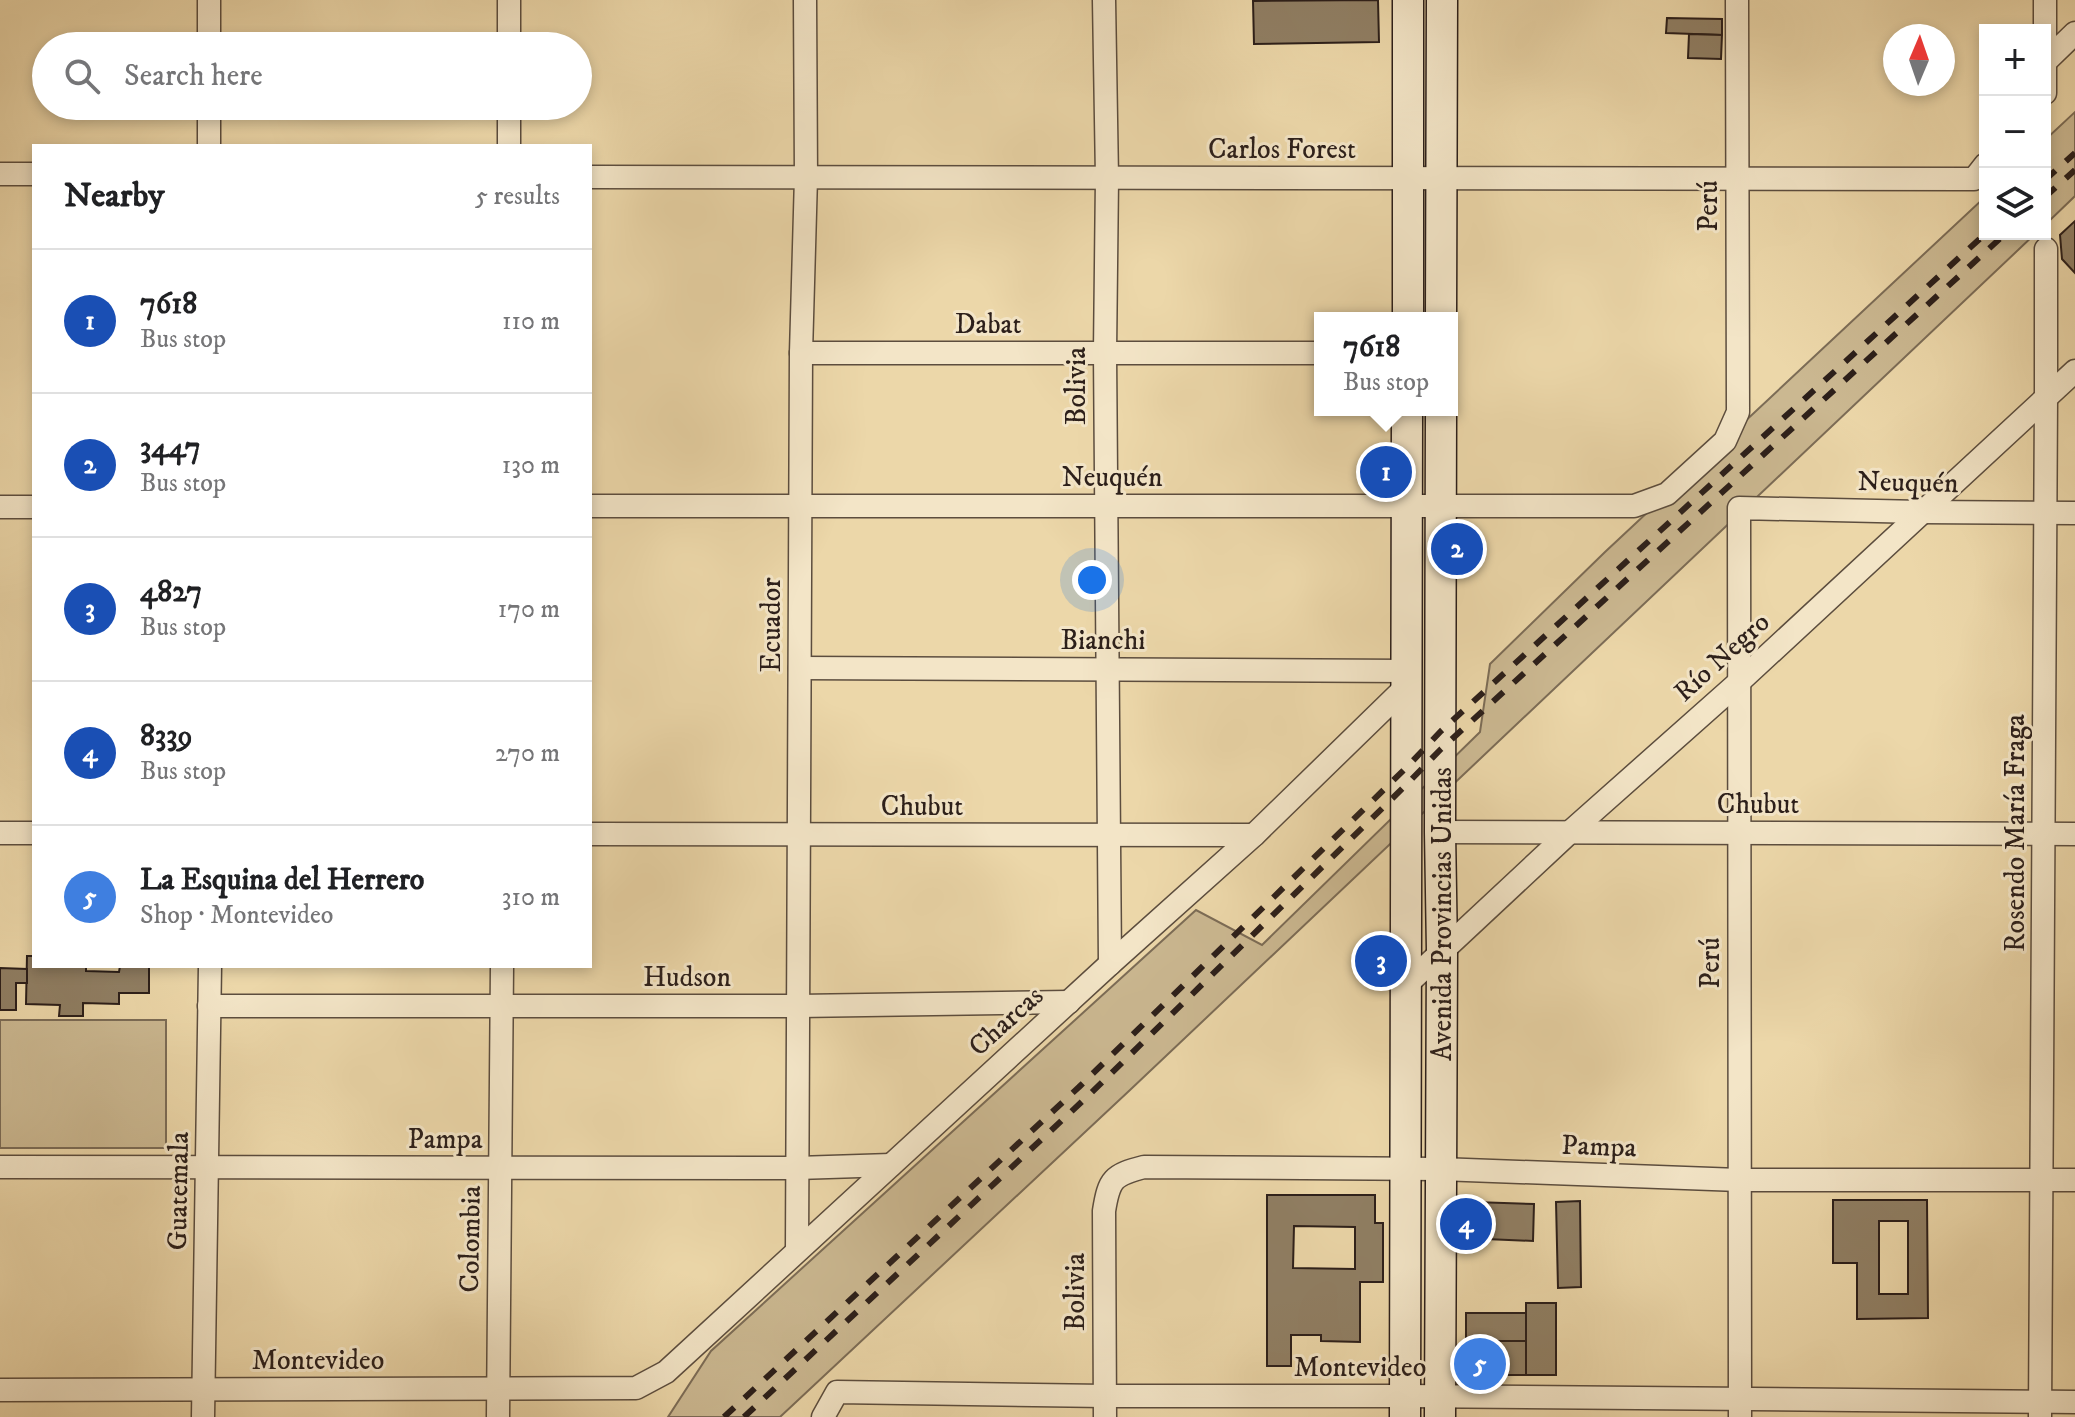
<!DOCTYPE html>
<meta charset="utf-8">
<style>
:root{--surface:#fff;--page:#f2f2f2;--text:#202124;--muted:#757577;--line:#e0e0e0;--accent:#7c3aed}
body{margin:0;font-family:"IM FELL DW Pica",serif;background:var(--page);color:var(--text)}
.controls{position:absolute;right:24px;top:24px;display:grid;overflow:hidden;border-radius:0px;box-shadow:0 4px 12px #0003}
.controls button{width:72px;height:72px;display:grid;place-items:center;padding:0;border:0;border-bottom:2px solid var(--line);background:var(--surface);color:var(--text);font:40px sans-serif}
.compass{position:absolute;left:1883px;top:24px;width:72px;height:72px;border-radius:50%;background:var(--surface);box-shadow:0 4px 12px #0003;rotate:2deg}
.you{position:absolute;left:1092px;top:580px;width:28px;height:28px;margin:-20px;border:6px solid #fff;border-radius:50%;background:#1a73e8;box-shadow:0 0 0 12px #1a73e833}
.badge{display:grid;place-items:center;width:52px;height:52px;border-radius:50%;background:var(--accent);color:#fff;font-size:26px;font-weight:700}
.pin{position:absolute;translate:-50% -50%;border:4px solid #fff;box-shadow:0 2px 8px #0006}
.popup{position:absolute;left:1314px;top:312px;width:144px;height:104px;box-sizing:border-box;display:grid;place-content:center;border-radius:0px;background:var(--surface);filter:drop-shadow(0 2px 6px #0005);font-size:26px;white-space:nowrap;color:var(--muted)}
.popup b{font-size:30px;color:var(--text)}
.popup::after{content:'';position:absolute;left:50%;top:100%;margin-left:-16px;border:16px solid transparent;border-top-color:var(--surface)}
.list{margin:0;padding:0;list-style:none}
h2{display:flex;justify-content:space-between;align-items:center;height:104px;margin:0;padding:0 32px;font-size:34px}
h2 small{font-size:26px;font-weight:400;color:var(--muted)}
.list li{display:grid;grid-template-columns:52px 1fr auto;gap:24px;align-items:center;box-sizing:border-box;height:144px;padding:0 32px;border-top:2px solid var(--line)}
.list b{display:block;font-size:30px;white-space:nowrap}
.list p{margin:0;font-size:26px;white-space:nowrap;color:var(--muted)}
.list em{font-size:26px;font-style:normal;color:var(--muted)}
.icon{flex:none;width:44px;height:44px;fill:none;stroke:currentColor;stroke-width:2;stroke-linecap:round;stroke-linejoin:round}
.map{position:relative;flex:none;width:2075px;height:1417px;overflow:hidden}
.search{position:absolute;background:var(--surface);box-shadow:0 4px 12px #0003;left:32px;top:32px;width:560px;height:88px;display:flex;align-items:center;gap:20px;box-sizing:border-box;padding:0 28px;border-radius:44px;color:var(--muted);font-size:30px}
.panel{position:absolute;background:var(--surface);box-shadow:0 4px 12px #0003;left:32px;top:144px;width:560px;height:824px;border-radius:0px}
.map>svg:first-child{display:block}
.green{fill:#cbb891;stroke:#7c6c56;stroke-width:2}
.building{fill:#907f64;stroke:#2c1f1a;stroke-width:2;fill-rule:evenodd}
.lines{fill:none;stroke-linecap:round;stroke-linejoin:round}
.minor-casing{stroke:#5c4d3e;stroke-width:25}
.secondary-casing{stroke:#2c1f1a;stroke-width:33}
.minor{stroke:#f3e5c7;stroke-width:22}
.secondary{stroke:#f3e5c7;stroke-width:30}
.rail{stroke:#2c1f1a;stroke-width:6;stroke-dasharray:14 14;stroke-linecap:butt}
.labels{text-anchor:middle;stroke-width:6;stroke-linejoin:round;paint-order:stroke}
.street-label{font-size:28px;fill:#2c1f1a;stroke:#f3e5c7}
</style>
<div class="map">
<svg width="2075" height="1417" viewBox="0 0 2075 1417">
<rect width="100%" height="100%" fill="#ecd7a9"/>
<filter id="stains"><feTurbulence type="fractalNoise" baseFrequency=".0025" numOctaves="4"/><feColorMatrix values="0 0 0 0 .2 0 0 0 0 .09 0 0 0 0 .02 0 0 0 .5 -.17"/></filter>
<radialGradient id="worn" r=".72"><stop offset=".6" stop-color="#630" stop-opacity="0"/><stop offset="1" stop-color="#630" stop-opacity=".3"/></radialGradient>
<g class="green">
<path d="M2075 112V196L2045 225V140Z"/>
<path d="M1985 197V234H2035L1130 1090 780 1417H668L711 1351 1196 910 1262 945 1480 732 1490 664 1605 552Z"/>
<rect x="0" y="1020" width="166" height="128"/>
</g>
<g class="building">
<path d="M1378 0 1379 42 1254 44 1253 1Z"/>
<path d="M1667 18 1722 19V35L1666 33Z"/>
<path d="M1689 34 1722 35 1721 59 1688 58Z"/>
<rect x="578" y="61" width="8" height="20"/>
<path d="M2075 221V273L2062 259 2060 235Z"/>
<path d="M27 956H34V966H86V971L119 972 120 966H149V993H119V1004L83 1003V1016H59L60 1005 26 1004Z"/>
<path d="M0 968 27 969V983H16V1010H0Z"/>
<path d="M1267 1195H1375V1223H1383V1282H1360V1342L1321 1341V1335H1291V1366H1267ZM1294 1226 1355 1227V1269L1293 1268Z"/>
<path d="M1833 1200H1927L1928 1318 1857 1319V1263H1833ZM1879 1221H1908V1294H1879Z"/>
<path d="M1580 1201 1581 1287 1558 1288 1556 1202Z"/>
<path d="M1474 1202 1534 1204 1533 1241 1463 1238 1464 1208Z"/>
<rect x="1526" y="1303" width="30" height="72"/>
<rect x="1466" y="1313" width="60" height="28"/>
<rect x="1466" y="1341" width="60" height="34"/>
</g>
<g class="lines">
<defs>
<g id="minor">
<path d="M209 0V46"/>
<path d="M509 0V46"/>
<path d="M1104 0 1107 178 1105 353 1110 964"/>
<path d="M2046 61 2075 33"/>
<path d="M2045 93V0"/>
<path d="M209 106V146"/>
<path d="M509 106V146"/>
<path d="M0 174H34"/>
<path d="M590 177 1974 179 1985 165"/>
<path d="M801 353H1320"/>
<path d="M590 506H1634L1667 494 1725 441 1738 412 1737 0"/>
<path d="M0 507H34"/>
<path d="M800 668 1407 671"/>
<path d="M1440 832 2075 834"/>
<path d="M0 833H34"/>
<path d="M590 834 1254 835"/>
<path d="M1406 985 1570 832 1739 682 2075 371"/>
<path d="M209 1006H798L1069 1002"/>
<path d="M0 1167 797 1168 891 1165"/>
<path d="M797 1250 801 353 806 177 805 0"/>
<path d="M0 1390 636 1388 666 1372 1110 964 1254 835 1407 686"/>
<path d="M203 1417 210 966"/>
<path d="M498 1417 502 966"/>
<path d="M823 1417 837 1392 1105 1396H1405L2075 1402"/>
<path d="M1105 1417 1104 1211C1109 1179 1113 1175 1144 1167L1440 1169 1739 1180H2075"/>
<path d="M1740 1417 1739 508 1921 512 2075 513"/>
<path d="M2040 1417 2046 398V249"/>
</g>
<g id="secondary">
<path d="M1408 318V0"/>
<path d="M1441 318 1442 0"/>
<path d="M1405 1417 1407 410"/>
<path d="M1440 1417 1442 951 1440 832 1441 410"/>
</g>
</defs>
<use href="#minor" class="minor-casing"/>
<use href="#secondary" class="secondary-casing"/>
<use href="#minor" class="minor"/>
<use href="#secondary" class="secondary"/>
<g class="rail">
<path d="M2045 180 2075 153"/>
<path d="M2045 197 2075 170"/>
<path d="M724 1417 1079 1087 1407 767 1441 731 1985 234"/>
<path d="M744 1417 1088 1096 1406 785 1441 749 2005 234"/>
</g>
</g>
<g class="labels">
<g class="street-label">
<text x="1282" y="158">Carlos Forest</text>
<text transform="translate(1707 206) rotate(-90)" y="10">Perú</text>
<text x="988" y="333">Dabat</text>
<text transform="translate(1075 386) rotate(-90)" y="10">Bolivia</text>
<text x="1112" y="486">Neuquén</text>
<text transform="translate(1908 481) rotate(1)" y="10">Neuquén</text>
<text transform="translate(770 625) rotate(-90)" y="10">Ecuador</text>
<text x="1103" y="649">Bianchi</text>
<text transform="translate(1721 656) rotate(-42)" y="10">Río Negro</text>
<text x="1758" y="813">Chubut</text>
<text x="922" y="815">Chubut</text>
<text transform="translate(2014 833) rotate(-90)" y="10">Rosendo María Fraga</text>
<text transform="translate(1441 914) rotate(-90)" y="10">Avenida Provincias Unidas</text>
<text transform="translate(1709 963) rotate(-90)" y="10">Perú</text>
<text x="687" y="986">Hudson</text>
<text transform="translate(1005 1020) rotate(-42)" y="10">Charcas</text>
<text x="445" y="1148">Pampa</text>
<text transform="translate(1599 1145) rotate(2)" y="10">Pampa</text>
<text transform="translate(177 1191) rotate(-89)" y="10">Guatemala</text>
<text transform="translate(469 1239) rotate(-89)" y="10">Colombia</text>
<text transform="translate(1074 1292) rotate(-90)" y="10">Bolivia</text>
<text x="318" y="1369">Montevideo</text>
<text x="1360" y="1376">Montevideo</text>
</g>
</g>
<rect width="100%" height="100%" filter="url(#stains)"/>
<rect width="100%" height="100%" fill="url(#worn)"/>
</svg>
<div class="controls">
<button>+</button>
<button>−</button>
<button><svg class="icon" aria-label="layers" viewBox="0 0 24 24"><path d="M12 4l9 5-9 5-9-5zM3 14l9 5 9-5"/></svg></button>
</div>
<svg class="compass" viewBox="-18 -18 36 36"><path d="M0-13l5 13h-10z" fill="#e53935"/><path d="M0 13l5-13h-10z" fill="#757577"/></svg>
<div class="you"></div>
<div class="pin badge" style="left:1386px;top:472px;background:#1a4fb4">1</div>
<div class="popup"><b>7618</b>Bus stop</div>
<div class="pin badge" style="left:1457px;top:549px;background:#1a4fb4">2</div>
<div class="pin badge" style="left:1381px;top:961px;background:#1a4fb4">3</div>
<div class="pin badge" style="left:1466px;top:1224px;background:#1a4fb4">4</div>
<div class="pin badge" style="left:1480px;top:1364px;background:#3f7fe0">5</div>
<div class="search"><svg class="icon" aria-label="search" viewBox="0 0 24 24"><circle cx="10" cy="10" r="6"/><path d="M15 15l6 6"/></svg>Search here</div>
<section class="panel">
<h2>Nearby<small>5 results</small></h2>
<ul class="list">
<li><span class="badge" style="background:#1a4fb4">1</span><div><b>7618</b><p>Bus stop</p></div><em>110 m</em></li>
<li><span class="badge" style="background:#1a4fb4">2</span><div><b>3447</b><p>Bus stop</p></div><em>130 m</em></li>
<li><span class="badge" style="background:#1a4fb4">3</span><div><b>4827</b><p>Bus stop</p></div><em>170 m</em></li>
<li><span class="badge" style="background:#1a4fb4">4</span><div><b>8339</b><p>Bus stop</p></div><em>270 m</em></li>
<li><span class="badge" style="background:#3f7fe0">5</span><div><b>La Esquina del Herrero</b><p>Shop · Montevideo</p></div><em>310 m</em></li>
</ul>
</section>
</div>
